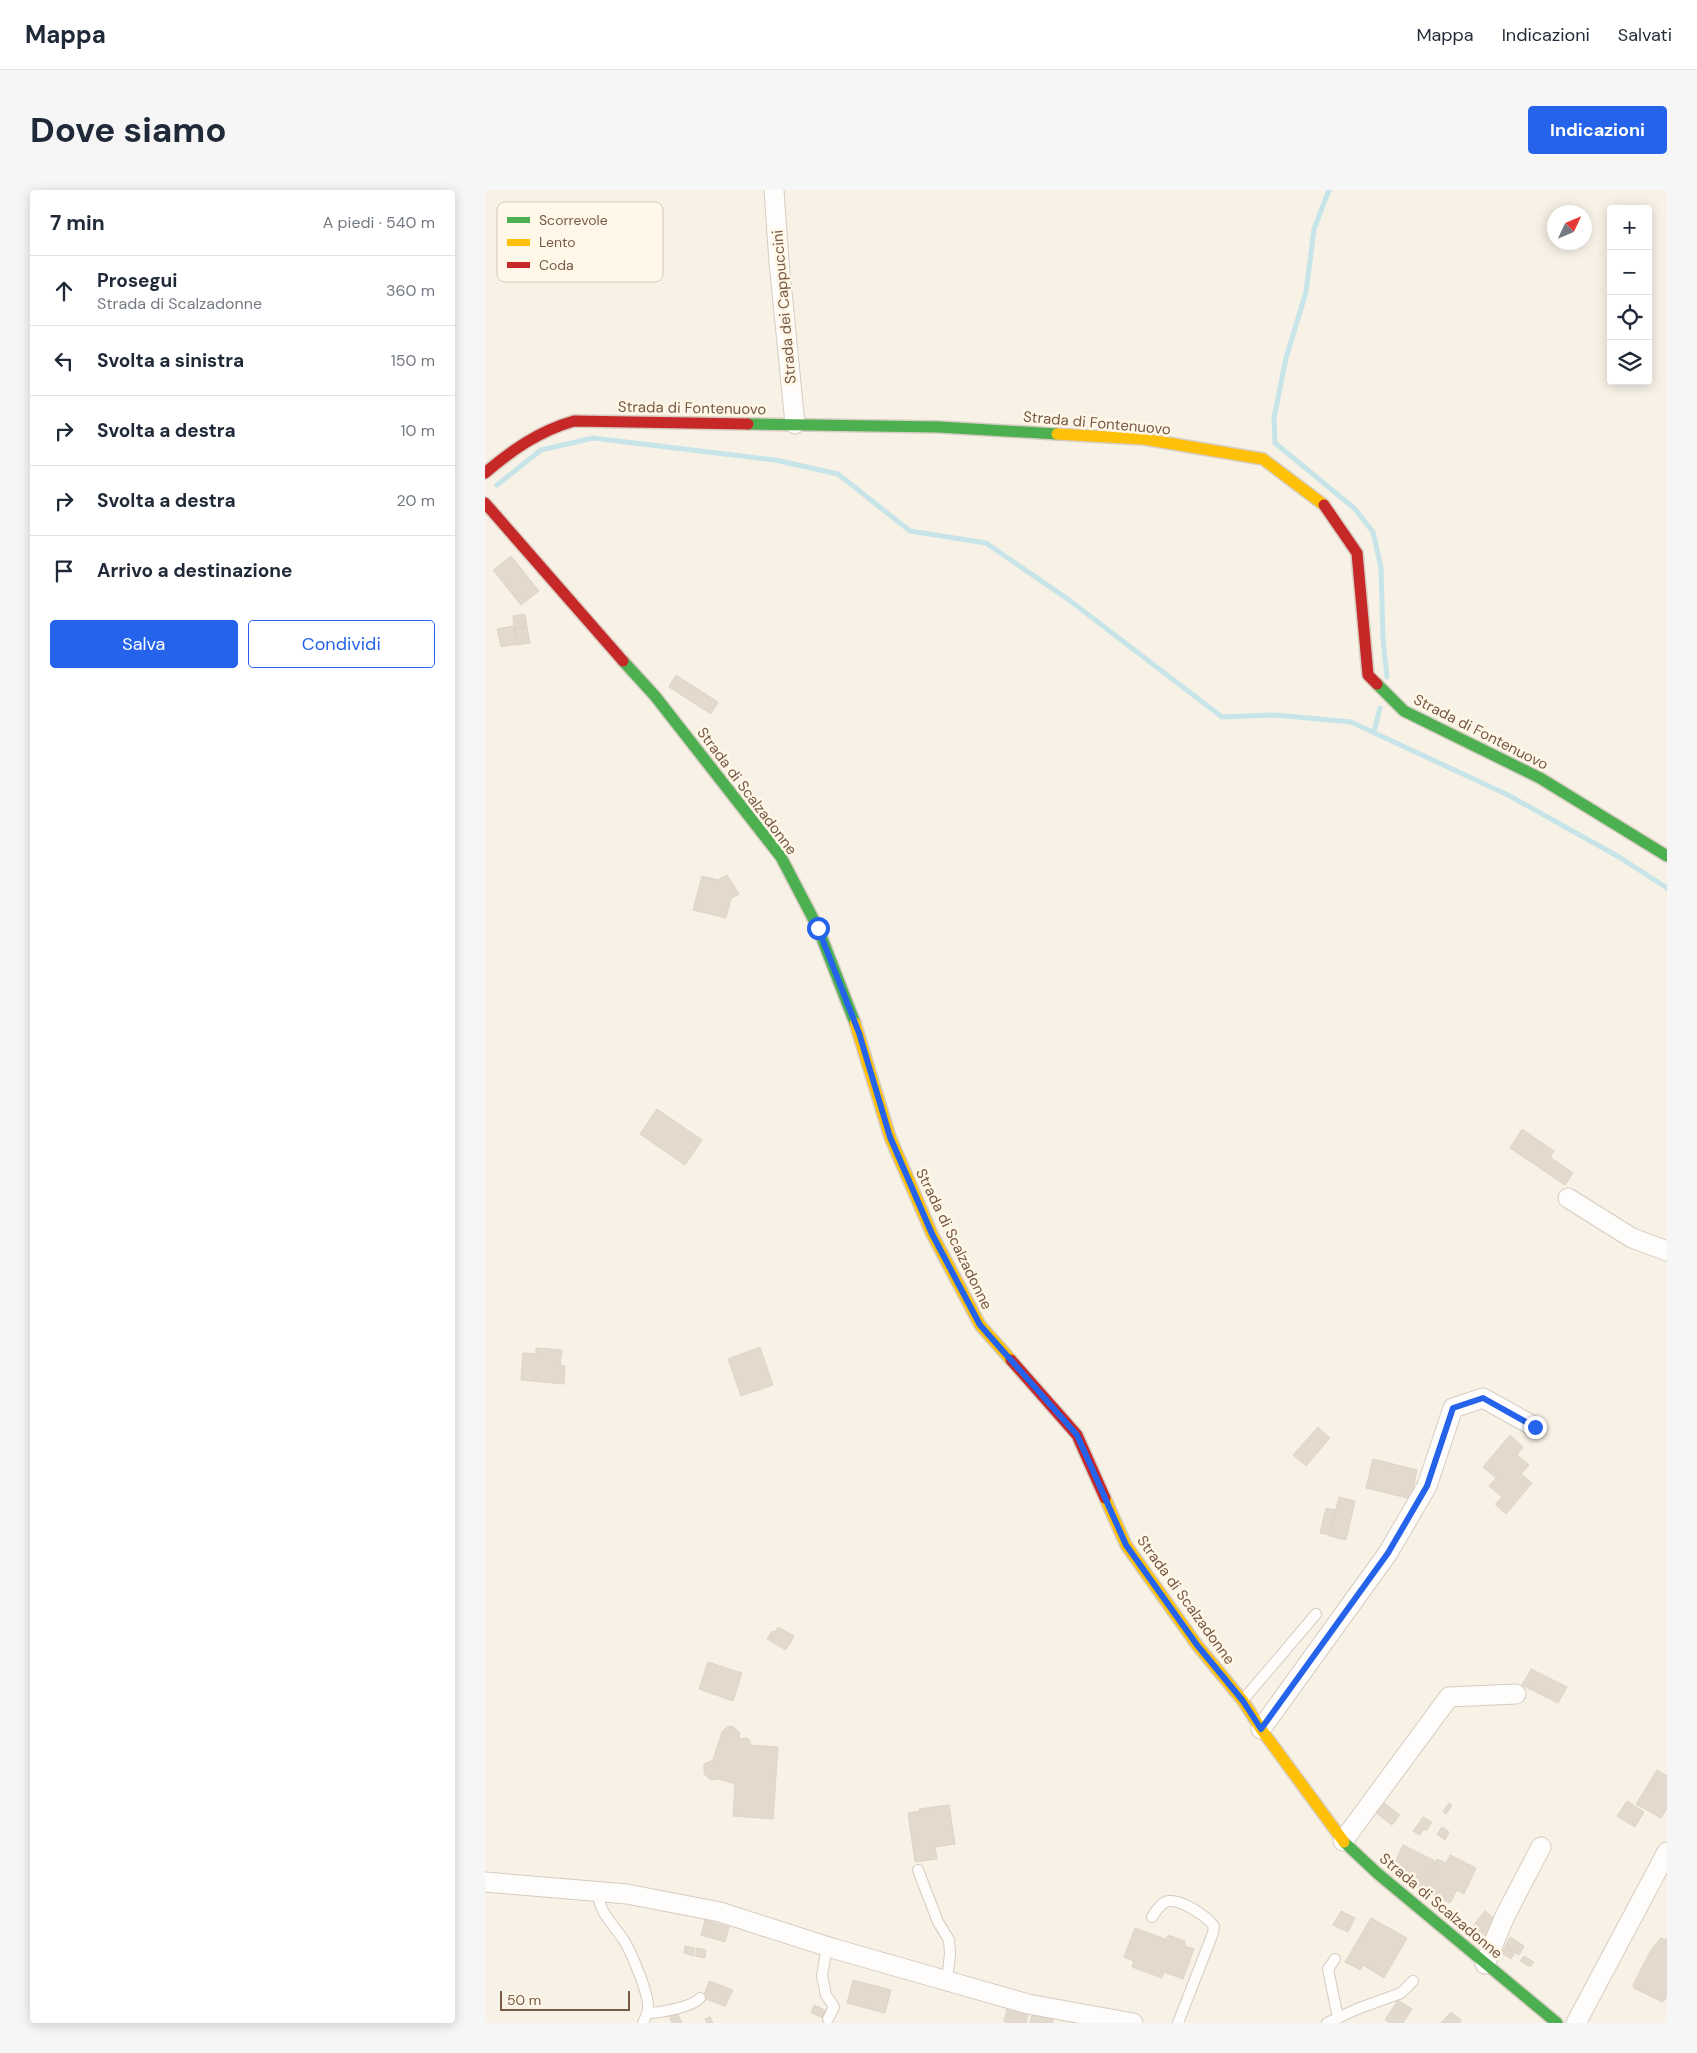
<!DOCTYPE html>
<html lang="it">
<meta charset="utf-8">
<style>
:root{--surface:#fff;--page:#f6f6f7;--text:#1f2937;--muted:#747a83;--line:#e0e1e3;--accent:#2563eb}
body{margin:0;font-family:"DM Sans",sans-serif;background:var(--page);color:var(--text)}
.controls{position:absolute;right:15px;top:15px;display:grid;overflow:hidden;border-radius:5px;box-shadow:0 2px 12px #0003}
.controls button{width:45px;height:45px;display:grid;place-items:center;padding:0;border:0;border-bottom:1px solid var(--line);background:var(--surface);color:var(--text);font:25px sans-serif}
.compass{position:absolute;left:1062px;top:15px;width:45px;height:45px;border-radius:50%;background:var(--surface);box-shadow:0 2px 12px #0003;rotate:46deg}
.scale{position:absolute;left:15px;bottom:12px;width:130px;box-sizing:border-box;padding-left:5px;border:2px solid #775944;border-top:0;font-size:14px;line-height:18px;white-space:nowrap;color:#775944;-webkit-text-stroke:4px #fff7e7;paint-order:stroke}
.stop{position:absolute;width:15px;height:15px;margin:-11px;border:4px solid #2563eb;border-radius:50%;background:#fff}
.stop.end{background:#2563eb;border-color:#fff;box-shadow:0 1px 5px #0008}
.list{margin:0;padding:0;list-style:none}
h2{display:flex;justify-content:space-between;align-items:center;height:65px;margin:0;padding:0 20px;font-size:21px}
h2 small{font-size:16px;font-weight:400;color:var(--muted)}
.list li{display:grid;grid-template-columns:32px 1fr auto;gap:15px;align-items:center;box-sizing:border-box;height:70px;padding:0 20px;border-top:1px solid var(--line)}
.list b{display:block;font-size:19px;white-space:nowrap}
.list p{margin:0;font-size:16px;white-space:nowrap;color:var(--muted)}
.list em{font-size:16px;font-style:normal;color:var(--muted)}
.actions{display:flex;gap:10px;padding:15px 20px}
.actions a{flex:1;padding:11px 0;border:1px solid var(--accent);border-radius:5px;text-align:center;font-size:18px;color:var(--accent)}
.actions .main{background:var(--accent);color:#fff}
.icon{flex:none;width:28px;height:28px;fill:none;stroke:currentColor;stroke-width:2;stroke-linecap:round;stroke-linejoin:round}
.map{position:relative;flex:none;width:1182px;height:1833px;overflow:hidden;border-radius:5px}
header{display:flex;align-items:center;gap:30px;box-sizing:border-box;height:70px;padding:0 25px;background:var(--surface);border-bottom:1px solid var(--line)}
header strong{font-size:24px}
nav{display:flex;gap:28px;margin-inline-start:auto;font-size:18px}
.intro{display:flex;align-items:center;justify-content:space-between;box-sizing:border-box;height:120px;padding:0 30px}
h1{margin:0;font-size:35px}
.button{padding:12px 22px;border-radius:5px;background:var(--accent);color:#fff;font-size:18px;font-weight:700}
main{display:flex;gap:30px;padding:0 30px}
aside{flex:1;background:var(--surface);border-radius:5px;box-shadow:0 2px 12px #0003}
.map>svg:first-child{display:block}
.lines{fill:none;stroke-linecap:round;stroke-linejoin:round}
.stream{stroke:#c7e4e8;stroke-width:5}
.building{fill:#e4d9cd;stroke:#e0d4c8}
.lane-casing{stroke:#d6ccc1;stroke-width:12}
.street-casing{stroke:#d6ccc1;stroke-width:21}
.fast-casing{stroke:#d8cdc2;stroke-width:14}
.slow-casing{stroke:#d8cdc2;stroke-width:14}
.jam-casing{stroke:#d8cdc2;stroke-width:14}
.lane{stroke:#fefdfb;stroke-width:10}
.street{stroke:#fefdfb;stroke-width:19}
.fast{stroke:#4caf50;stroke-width:11}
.slow{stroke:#ffc107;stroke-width:11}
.jam{stroke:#c62828;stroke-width:11}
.route{stroke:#2563eb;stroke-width:6}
.labels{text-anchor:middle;stroke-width:5;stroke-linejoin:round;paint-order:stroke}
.street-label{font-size:15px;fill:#775944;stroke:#fff7e7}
.key{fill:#fff7e7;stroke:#d6c8b6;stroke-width:1}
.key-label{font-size:14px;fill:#775944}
</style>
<header>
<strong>Mappa</strong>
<nav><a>Mappa</a><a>Indicazioni</a><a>Salvati</a></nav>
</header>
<div class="intro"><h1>Dove siamo</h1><a class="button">Indicazioni</a></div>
<main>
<aside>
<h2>7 min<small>A piedi · 540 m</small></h2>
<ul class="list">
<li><svg class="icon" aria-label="ahead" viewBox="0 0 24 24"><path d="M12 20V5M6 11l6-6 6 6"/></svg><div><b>Prosegui</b><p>Strada di Scalzadonne</p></div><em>360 m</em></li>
<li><svg class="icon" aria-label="left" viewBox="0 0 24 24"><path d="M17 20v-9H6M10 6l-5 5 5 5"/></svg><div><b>Svolta a sinistra</b></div><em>150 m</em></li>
<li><svg class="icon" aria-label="right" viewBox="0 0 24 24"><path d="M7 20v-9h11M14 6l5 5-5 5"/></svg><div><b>Svolta a destra</b></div><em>10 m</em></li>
<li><svg class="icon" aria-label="right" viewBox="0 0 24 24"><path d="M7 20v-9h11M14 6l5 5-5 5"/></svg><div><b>Svolta a destra</b></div><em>20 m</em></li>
<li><svg class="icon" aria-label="arrive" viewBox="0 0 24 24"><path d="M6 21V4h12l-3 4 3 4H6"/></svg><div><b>Arrivo a destinazione</b></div></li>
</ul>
<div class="actions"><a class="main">Salva</a><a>Condividi</a></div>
</aside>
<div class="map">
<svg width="1182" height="1833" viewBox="0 0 1182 1833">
<rect width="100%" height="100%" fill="#f7f1e6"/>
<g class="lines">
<g class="stream">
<path d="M844 0 829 39 821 102 801 168 789 228 790 253 869 318 888 342 896 378 898 449 902 487"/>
<path d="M12 295 56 260 108 248 290 270 353 284 425 341 501 353 584 410 737 527 790 525 866 532 1023 605 1134 667 1182 698"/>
<path d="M889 542 895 518"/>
</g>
</g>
<g class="building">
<path d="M26 366 54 401 36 415 8 380Z"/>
<path d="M40 424 42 437 29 439 28 426Z"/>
<path d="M29 436 32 454 16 457 12 439Z"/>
<path d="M42 437 45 453 32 455 29 439Z"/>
<path d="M191 485 233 512 226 524 184 497Z"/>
<path d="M242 685 254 704 246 709 241 728 208 720 217 686 233 690Z"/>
<path d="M172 919 217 950 200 975 155 944Z"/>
<path d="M1037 939 1069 961 1065 967 1088 983 1080 995 1025 958Z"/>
<path d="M275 1157 288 1195 256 1206 243 1169Z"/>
<path d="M51 1158 77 1160 75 1175 80 1176 79 1194 36 1190 38 1163 51 1164Z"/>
<path d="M833 1237 845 1248 821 1276 808 1265Z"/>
<path d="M1025 1245 1038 1257 1032 1265 1044 1275 1036 1284 1047 1293 1021 1324 1010 1314 1017 1307 1004 1296 1011 1288 998 1277Z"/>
<path d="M888 1269 932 1280 926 1309 881 1298Z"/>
<path d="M854 1307 870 1311 861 1350 844 1346Z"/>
<path d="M841 1318 851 1320 845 1345 835 1343Z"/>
<path d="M293 1437 309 1446 301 1460 282 1449 287 1441 290 1442Z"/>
<path d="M223 1472 257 1483 248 1511 214 1499Z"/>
<path d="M1046 1479 1082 1497 1073 1513 1037 1495Z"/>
<path d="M243 1536 249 1537 255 1543 254 1549 262 1548 265 1551V1555L293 1557 288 1629 248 1626 250 1594 234 1589 226 1590 219 1584V1574L228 1570 237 1542Z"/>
<path d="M1172 1580 1182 1586V1618L1176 1628 1151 1614Z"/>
<path d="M1142 1611 1159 1622 1150 1637 1132 1626Z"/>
<path d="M899 1613 915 1625 907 1635 891 1623Z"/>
<path d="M964 1613 967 1615 961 1624 958 1621Z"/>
<path d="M464 1615 470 1654 450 1657 452 1669 430 1672 423 1623 435 1621 434 1619Z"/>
<path d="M938 1627 947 1632 941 1641 939 1639 935 1645 928 1641Z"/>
<path d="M957 1637 964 1642 960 1650 952 1644Z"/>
<path d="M918 1655 950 1671 938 1700 905 1683Z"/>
<path d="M965 1665 991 1678 979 1704 972 1700 965 1713 939 1701 952 1669 961 1673Z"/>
<path d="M856 1721 870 1728 863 1742 848 1735Z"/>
<path d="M1000 1721 1011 1730 1002 1748 988 1736Z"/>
<path d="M886 1728 922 1748 899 1788 878 1775 875 1780 860 1772Z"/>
<path d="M220 1730 244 1737 240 1752 216 1745Z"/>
<path d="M650 1738 680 1749 678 1754 683 1745 700 1751V1756L709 1759 698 1789 679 1782 677 1788 647 1777 649 1771 639 1767Z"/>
<path d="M1025 1747 1039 1756 1034 1765 1020 1756Z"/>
<path d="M1176 1748 1182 1750V1805L1180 1810 1177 1812 1149 1798 1148 1795 1166 1760Z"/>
<path d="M200 1756 210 1758 208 1766 199 1763Z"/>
<path d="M1020 1757 1030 1763 1026 1769 1016 1763Z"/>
<path d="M212 1758 221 1760 220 1768 210 1766Z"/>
<path d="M1039 1766 1049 1772 1045 1777 1035 1771Z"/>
<path d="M368 1790 406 1800 400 1823 362 1813Z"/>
<path d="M224 1791 248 1800 240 1816 218 1808Z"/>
<path d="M913 1810 927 1819 918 1833H905L900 1830Z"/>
<path d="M329 1815 342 1821 339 1828 326 1823Z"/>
<path d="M523 1815 544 1821 541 1833 519 1832Z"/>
<path d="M192 1822 197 1833H187L184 1826Z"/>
<path d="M548 1822 569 1827 567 1833H545Z"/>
<path d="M966 1822 976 1830 975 1833H956Z"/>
<path d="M225 1827 228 1833H222L220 1829Z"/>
</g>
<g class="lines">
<defs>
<g id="lane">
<path d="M758 1510 831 1424"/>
<path d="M433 1680 453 1732 464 1750 465 1764 462 1791"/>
<path d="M113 1701C113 1721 127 1733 138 1749 146 1761 164 1804 163 1818 163 1823 160 1829 158 1833"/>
<path d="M667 1727C671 1721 676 1712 684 1711 698 1710 721 1726 729 1736L728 1743 693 1833"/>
<path d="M342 1756 337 1786 341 1805 349 1817 343 1829"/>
<path d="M850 1769 843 1779 853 1828"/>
<path d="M162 1823C175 1823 207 1817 215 1808"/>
<path d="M842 1833 872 1819 916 1803 928 1791"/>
</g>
<g id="street">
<path d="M289 0 294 72 310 234"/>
<path d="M1083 1008 1147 1048 1182 1061"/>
<path d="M776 1539 903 1363 942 1296 968 1218 998 1208 1050 1237"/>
<path d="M858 1651 964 1507 1031 1504"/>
<path d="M0 1692 142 1704 235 1722 350 1759 543 1814 648 1833"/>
<path d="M1000 1774 1020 1726 1056 1657"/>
<path d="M1091 1833 1182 1662"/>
</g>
<g id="fast">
<path d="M263 234 454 237 572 244"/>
<path d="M138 471 170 506 296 667 333 738 370 833"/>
<path d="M892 494 919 521 1055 588 1182 666"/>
<path d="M859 1652 892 1683 1072 1833"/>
</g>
<g id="slow">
<path d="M572 244 659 249 778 269 839 315"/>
<path d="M370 833 405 947 447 1044 495 1135 526 1170"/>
<path d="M620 1308 641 1355 712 1455 758 1511 776 1539 859 1652"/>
</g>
<g id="jam">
<path d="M0 283C27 260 54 241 89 231L263 234"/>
<path d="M0 313 138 471"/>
<path d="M839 315 872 363 883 485 892 494"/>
<path d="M526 1170 592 1245 620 1308"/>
</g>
</defs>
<use href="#lane" class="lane-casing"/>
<use href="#street" class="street-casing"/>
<use href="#fast" class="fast-casing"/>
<use href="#slow" class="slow-casing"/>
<use href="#jam" class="jam-casing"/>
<use href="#lane" class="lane"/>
<use href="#street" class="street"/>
<use href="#fast" class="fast"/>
<use href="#slow" class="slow"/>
<use href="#jam" class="jam"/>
</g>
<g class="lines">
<path class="route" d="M333 738 374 843 405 947 447 1044 495 1135 592 1245 641 1355 712 1455 758 1511 776 1539 903 1363 942 1296 968 1218 998 1208 1050 1237"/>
</g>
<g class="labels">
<g class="street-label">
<text transform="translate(299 117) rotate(-95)" y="5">Strada dei Cappuccini</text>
<text transform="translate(207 218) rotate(1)" y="5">Strada di Fontenuovo</text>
<text transform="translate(612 233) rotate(5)" y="5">Strada di Fontenuovo</text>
<text transform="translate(996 542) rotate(27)" y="5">Strada di Fontenuovo</text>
<text transform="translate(262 601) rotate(53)" y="5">Strada di Scalzadonne</text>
<text transform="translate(469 1049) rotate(64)" y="5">Strada di Scalzadonne</text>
<text transform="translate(701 1410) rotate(54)" y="5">Strada di Scalzadonne</text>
<text transform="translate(956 1716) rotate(40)" y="5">Strada di Scalzadonne</text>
</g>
</g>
<rect x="12" y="12" width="166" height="80" rx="8" class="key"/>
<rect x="22" y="27" width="23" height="6" fill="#4caf50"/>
<rect x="22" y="49" width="23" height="7" fill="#ffc107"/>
<rect x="22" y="72" width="23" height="6" fill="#c62828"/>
<g class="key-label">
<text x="54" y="35">Scorrevole</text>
<text x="54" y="57">Lento</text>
<text x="54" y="80">Coda</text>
</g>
</svg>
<div class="controls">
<button>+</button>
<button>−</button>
<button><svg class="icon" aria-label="locate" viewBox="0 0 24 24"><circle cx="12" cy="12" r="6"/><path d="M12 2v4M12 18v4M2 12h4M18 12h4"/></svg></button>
<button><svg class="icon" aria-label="layers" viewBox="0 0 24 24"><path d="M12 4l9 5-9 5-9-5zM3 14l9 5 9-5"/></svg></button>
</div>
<svg class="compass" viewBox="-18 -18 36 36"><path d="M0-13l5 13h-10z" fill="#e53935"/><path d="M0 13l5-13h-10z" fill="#747a83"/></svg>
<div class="scale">50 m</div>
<div class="stop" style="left:333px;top:738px"></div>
<div class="stop end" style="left:1050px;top:1237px"></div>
</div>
</main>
